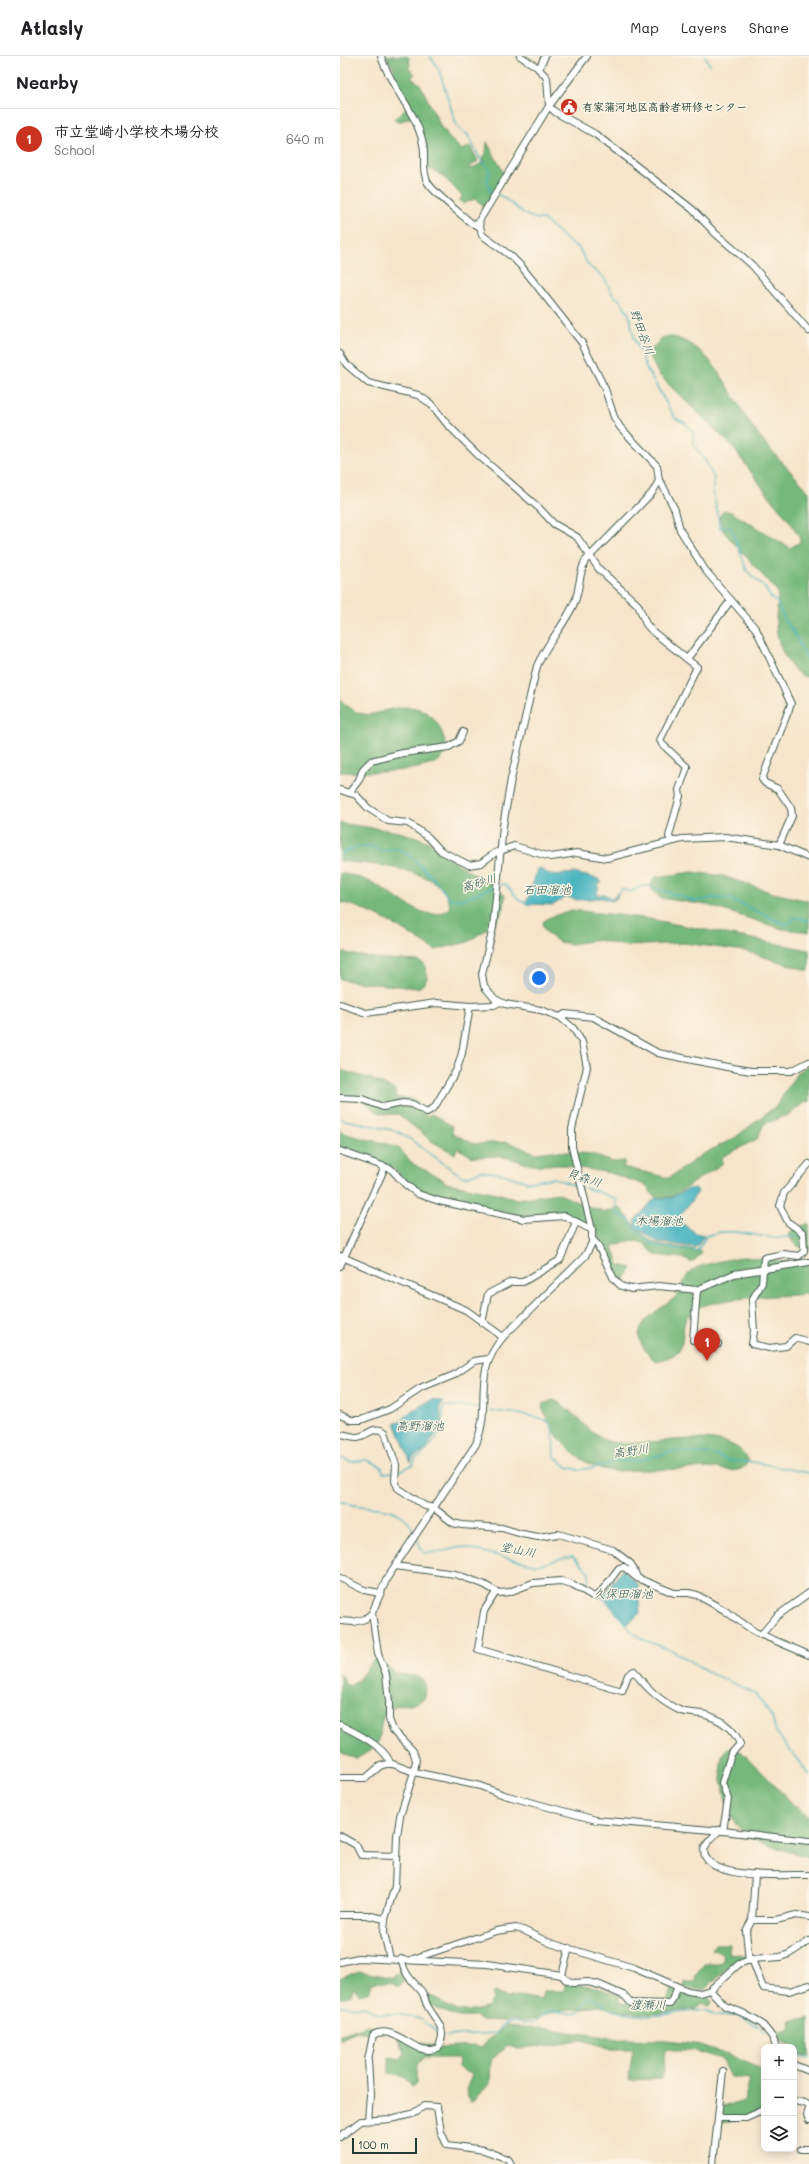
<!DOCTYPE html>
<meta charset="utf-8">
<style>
:root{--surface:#fff;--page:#f2f2f2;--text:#202124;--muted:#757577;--line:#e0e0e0;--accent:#c8321e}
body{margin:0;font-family:Mali,"Klee One",sans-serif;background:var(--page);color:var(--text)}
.controls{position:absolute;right:12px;bottom:12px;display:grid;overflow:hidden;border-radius:8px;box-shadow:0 2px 10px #0003}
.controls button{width:36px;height:36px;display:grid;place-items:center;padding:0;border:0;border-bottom:1px solid var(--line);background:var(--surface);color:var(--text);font:20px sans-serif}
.scale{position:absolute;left:12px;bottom:10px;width:65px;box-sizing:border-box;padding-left:4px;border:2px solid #1f3d34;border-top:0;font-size:11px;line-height:14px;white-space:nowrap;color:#1f3d34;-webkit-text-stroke:3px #fcf5e5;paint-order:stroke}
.you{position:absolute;left:199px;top:922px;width:14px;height:14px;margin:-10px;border:3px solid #fff;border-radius:50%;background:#1a73e8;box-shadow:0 0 0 6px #1a73e833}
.badge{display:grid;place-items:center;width:26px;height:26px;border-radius:50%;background:var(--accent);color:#fff;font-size:13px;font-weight:700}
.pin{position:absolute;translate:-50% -33px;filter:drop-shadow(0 1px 2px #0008)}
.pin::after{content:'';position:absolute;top:21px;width:14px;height:12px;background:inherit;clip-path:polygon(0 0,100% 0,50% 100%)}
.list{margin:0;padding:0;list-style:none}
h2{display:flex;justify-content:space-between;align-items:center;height:52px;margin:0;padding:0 16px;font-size:17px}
h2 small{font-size:13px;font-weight:400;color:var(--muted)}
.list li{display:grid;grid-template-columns:26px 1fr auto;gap:12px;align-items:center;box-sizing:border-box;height:60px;padding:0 16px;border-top:1px solid var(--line)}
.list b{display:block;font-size:15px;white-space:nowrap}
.list p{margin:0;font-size:13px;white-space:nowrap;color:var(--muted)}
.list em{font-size:13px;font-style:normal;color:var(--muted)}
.icon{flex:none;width:22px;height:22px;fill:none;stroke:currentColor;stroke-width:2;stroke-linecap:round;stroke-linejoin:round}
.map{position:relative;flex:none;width:469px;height:2108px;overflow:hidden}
header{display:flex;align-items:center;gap:24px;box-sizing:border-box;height:56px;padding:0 20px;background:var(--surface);border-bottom:1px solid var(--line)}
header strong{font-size:19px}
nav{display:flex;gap:22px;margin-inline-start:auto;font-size:14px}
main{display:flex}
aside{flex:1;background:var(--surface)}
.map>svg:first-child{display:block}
.forest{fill:#75b87c;stroke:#4a7a58}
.water{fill:#46b4c0;stroke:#32787a}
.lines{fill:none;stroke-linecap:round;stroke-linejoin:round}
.stream{stroke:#46b4c0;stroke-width:1.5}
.minor-casing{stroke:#3f564b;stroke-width:8}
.minor{stroke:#fff;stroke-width:6}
.labels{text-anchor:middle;stroke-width:3;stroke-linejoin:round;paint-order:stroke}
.poi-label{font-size:11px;font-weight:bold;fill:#1f3d34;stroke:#fcf5e5;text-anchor:start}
.water-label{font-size:12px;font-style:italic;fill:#295b57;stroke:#fcf5e5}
</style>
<header>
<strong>Atlasly</strong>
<nav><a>Map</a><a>Layers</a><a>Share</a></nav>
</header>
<main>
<aside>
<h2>Nearby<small></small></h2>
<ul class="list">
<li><span class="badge">1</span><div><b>市立堂崎小学校木場分校</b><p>School</p></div><em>640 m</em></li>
</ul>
</aside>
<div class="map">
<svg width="469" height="2108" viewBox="0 0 469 2108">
<rect width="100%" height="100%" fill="#fcf5e5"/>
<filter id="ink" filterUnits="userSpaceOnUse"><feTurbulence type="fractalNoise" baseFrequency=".025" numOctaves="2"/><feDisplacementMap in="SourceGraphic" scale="8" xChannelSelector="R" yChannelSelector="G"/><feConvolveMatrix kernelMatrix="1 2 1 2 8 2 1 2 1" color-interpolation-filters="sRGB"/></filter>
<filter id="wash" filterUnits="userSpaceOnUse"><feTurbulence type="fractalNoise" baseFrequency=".012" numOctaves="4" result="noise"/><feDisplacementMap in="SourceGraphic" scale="16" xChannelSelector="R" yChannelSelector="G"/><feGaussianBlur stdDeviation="0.9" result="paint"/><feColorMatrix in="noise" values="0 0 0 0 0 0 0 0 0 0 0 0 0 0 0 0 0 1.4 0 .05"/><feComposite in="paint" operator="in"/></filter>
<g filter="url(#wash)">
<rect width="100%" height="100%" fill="#f6e5cb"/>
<g class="forest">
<path d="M46 0H66L69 2 70 10 68 12 75 18 71 22 80 28 102 73 106 76 108 81 122 94 130 90 138 105 128 112 131 113 144 106 143 101 146 98 147 86 165 119 143 154 142 148 134 143 123 148 120 145 122 140C113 131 99 112 85 113L86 95 74 60 59 66 54 63 61 58 68 50 50 18 55 14Z"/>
<path d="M329 280C379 290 391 347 420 381 435 400 453 417 469 436V621C461 621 456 616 451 610 440 595 435 578 436 560 437 551 439 544 437 535L383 475 379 461 384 454 391 456 450 492 460 486 459 480 451 467 422 431 392 390 319 319 309 300 311 294 322 282Z"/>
<path d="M0 644C7 649 14 657 23 658 32 660 39 656 47 654 76 646 95 654 104 682 107 689 107 696 102 702 88 717 20 717 0 716Z"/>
<path d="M0 767C27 772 59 773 84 784 99 791 111 804 124 812 139 821 154 827 165 840L164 852 157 865 141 877 128 886 95 894C65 875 34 854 0 846V817C11 819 23 822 33 827 53 837 90 873 110 851 108 843 105 835 99 830 77 811 28 808 0 805Z"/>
<path d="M353 816 383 820 433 837 469 845V876L442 873 367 849 320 842 312 833 311 829 315 821Z"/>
<path d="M231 854 304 862 469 894V915L405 895 344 887 287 890 258 884 230 888 219 886 207 877 203 871V866L208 862Z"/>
<path d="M0 896 31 902 78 905 84 908C88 919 90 925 78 932L15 926 0 923Z"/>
<path d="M469 1009V1045L462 1048 452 1057 424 1068 417 1083 382 1101V1108L331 1141H315L305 1129 270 1117 223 1109H192L161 1100 133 1101 117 1092 115 1098 93 1086 58 1058C39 1059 32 1056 22 1041L0 1040V1014L31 1023 55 1034 56 1042H69L77 1045 74 1051 87 1060 92 1058 112 1070V1077L134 1088 167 1086 196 1097 212 1095 252 1098 271 1106 285 1105 283 1111 329 1122 363 1098 396 1081 437 1049 457 1017Z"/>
<path d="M0 1075C17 1083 36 1084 54 1090 62 1092 67 1104 75 1109 83 1114 102 1120 106 1127L153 1136 177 1143 218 1137 243 1149 266 1156 279 1151C292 1164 301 1183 320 1189 334 1193 349 1189 362 1197L352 1207 343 1202 315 1199 304 1187 292 1184 273 1190 279 1209 292 1212 282 1227C267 1212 261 1191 256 1171L225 1157 186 1161 109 1146 79 1136 67 1127 52 1111 0 1093Z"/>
<path d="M469 1167V1194C459 1192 453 1189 449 1179L452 1174Z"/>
<path d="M404 1201 469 1208V1238C444 1240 372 1241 354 1254 330 1271 360 1297 316 1305 310 1301 306 1296 302 1289 289 1265 325 1253 337 1239 345 1229 343 1219 356 1212 364 1208 394 1202 404 1201Z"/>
<path d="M213 1344C238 1354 248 1384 277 1387 311 1391 391 1367 408 1404 404 1419 387 1414 376 1412L273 1415C239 1411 213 1382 202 1351L203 1348Z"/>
<path d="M35 1603C44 1605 47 1612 55 1616 68 1623 90 1613 85 1642 73 1652 57 1645 48 1654 38 1663 43 1676 38 1686 34 1694 24 1698 16 1703L0 1696V1617L5 1628 10 1630 17 1625Z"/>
<path d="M388 1692 402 1696 455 1750 469 1761V1801C447 1795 409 1787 395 1767 387 1756 384 1736 382 1723 380 1713 379 1698 388 1692Z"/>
<path d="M375 1888H390L389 1898 414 1901 386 1913 364 1934 344 1932 345 1926H355L356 1919 364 1908H376L383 1905 382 1898 372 1893Z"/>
<path d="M18 1915 54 1922 55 1918 62 1917 65 1922 60 1930H56L51 1926C44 1928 36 1924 30 1928V1935L20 1938 13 1932 12 1939 0 1943V1923Z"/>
<path d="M225 1927 258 1931 279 1939V1947L326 1949 331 1933 349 1940H367L372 1946 369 1950 361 1947 356 1953 311 1958 283 1956 260 1950 212 1956 195 1963 183 1965 172 1963 165 1966 142 1965 136 1961H118L90 1950 87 1939 98 1943 104 1949 118 1955H134L149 1951V1947L154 1943 152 1939 155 1936 167 1942 178 1940 201 1944 203 1935H224Z"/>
<path d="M469 1961V1999H458L459 1993 439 1984 437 1975H447L451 1972 450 1965Z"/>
<path d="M27 1969 36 1971 30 1977 16 1975 0 1984V1979Z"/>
<path d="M166 1970 201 1972 280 1983 325 1984 355 1987 388 1998 420 2013H424V2059L378 2067 380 2052 404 2045 410 2023 390 2021 381 2003 352 1994H325L322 2023 288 2024 293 1993H272L242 1984 216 1989 178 1992 167 1990 151 2004 150 2028 130 2047 126 2034 132 2018 118 2011 119 2002H83L77 2009 76 2028 72 2031 64 2021 49 2018V2001L61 2003 64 1996 57 1981 101 1992 134 1990 142 1992 146 1985Z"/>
</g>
<g class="water">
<path d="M199 812 211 819 234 817 259 823 262 827H259L257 839 264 838 273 843 278 836 277 842 272 845 262 842 237 844 227 841 213 849 186 848 197 813Z"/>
<path d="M347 1133 356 1132 358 1136 337 1164 356 1177 364 1179 356 1191 319 1187 295 1171V1164L315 1142H331Z"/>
<path d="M93 1343 103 1346 100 1351 102 1371 92 1383 86 1394 73 1401 71 1407 55 1367 62 1364 71 1355Z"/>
<path d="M283 1513 298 1528 300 1557 287 1569 263 1539Z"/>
</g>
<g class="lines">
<g class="stream">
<path d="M90 0 99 14 116 68 119 73 128 79 139 101 150 114 147 126 151 136 154 137"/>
<path d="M365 0 370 9"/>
<path d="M157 138C171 143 184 165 203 163L230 187 238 191 249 210 264 222 273 239 280 244 289 258 294 282 301 297 306 312 335 362 345 367 353 376 354 389 366 406 374 422 373 435 380 472 391 471 407 515 425 532 431 542 437 546 445 565 451 571 469 607"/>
<path d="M0 798 16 791 29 790 42 795C47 795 51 791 57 793 71 796 100 830 109 842L120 844 156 830"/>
<path d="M159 829 165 828 180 845 188 847"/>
<path d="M277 838 282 833 290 836 302 830H309L355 845 373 842 390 843 447 869 456 861 469 865"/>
<path d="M0 1063 56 1075 67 1081 121 1120 126 1121 141 1115 163 1118 187 1126 214 1122 241 1132"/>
<path d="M245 1132C256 1134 265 1140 277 1143L274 1155 291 1165V1170L312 1188 319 1191 357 1195 366 1180C391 1170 411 1180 435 1182 444 1182 451 1180 460 1179"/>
<path d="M149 1354C161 1357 205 1358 211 1369 215 1376 213 1391 214 1400L227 1411 239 1414 262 1410 276 1405H298L333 1395 375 1399 390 1405 413 1406 469 1417"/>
<path d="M0 1402 10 1406 27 1404 42 1411 43 1417 54 1416"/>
<path d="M58 1416 74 1408 75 1403C89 1396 93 1385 103 1374V1353L105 1350 140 1351"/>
<path d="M0 1445C25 1457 60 1442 74 1476"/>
<path d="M77 1482 81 1493 85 1497 99 1496 122 1491 197 1509C209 1507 220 1501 233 1500L249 1515V1530L256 1537"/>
<path d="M259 1539 269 1548 290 1574 300 1582 335 1596 372 1618 415 1637 432 1661 436 1677 469 1718"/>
<path d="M0 1950 24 1951 40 1958H58L81 1963 101 1980"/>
<path d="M105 1980 155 1977 164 1969 173 1965 183 1967 194 1966 209 1954 232 1958 240 1955 244 1946 251 1941 269 1953 286 1958 310 1960 365 1954 377 1959 399 1960 418 1970 424 1975"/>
<path d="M454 2000 469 2001"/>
</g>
</g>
</g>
<g filter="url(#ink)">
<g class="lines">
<defs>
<g id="minor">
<path d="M41 0C50 31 77 56 83 88 86 101 81 115 88 127 95 138 120 157 131 167L139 170"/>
<path d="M180 0 197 11 207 22 209 50 215 56 255 78 352 153 376 178 412 209 469 275"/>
<path d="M199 13 205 0"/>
<path d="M0 298 7 309 28 327 78 339 91 348 107 368 137 398 199 452 214 468 237 481 259 513 298 549 306 568 312 575 357 611 320 684 322 688 347 711 339 734 340 740 329 780 331 785"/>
<path d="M319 425 322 428 335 454 340 474 365 514 416 573 451 648 422 723 425 727 438 733 451 752 452 760 439 789"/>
<path d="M347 603 391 544"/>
<path d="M0 734 16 739 28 752 48 765 68 767 88 781 101 795 129 809 141 807 155 797 174 790 211 801 237 797 267 802 342 783 385 781 439 789 469 802"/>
<path d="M9 737 19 724 23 713 31 705 63 697 109 691 119 685 123 676"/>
<path d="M0 948 26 957 96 947 130 950 154 949 160 946"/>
<path d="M220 961 225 958 253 961 318 997 392 1012 411 1015H451L469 1006"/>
<path d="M0 1042 22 1043 43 1051 63 1047 72 1048 87 1056 94 1052 117 1013 122 997 130 950"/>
<path d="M0 1095 51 1113 65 1128 78 1138 99 1145 184 1163 225 1160 252 1174"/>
<path d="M469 1108 444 1137 440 1150 448 1166 463 1177 464 1195 459 1200 443 1198 424 1202 422 1227 412 1244 414 1275 412 1288 429 1292 446 1290 455 1282 469 1286"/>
<path d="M252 1183 257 1188 274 1223 281 1230 291 1233 319 1230 357 1234 394 1218 469 1206"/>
<path d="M0 1200 126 1254 163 1281"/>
<path d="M0 1210 45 1111"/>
<path d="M357 1234 353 1284 378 1288"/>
<path d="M142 1267 148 1238 171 1226H183L220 1204 236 1166"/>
<path d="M0 1359 11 1364H21L50 1353 80 1333 114 1319 134 1305 148 1303"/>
<path d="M0 1378C5 1378 10 1381 16 1381 26 1382 33 1368 45 1376L56 1409 55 1425 58 1432 85 1450 94 1452 113 1467 122 1469 162 1472 182 1478 198 1481 218 1478 273 1494 291 1508 297 1521"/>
<path d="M55 1510 115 1518 143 1528 159 1537 169 1536 193 1527 221 1525 232 1528 254 1541 260 1537 279 1512 284 1511 297 1522 334 1537H349L357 1539 384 1554 415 1576 469 1599"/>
<path d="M0 1522 24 1534 40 1537"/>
<path d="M156 1536 144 1555 138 1593 282 1635 288 1619 294 1615C306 1632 321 1646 341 1655 347 1657 356 1657 362 1658 379 1662 393 1671 400 1688L391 1698 382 1727 388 1743 383 1775"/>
<path d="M32 1557 38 1598 46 1618 49 1646V1663L53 1674 73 1695 76 1704 74 1716 60 1760 57 1780 55 1830 45 1863 44 1877 50 1903"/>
<path d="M0 1565 14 1566 25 1563 32 1557 47 1522 136 1388C153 1346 130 1321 163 1281L245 1200 252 1187V1174L232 1091V1073L247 1011 242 986 233 972 220 961 201 954 165 948 155 943 144 930 142 918 153 872 163 770 171 723 197 610C207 586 226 568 235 545 240 532 239 518 245 505L312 437 319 425 317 410 280 371 274 361 265 333 242 287 182 211 171 200 142 179 139 165 209 50 247 0"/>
<path d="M421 1579 437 1560 469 1537"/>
<path d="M0 1669C15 1676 46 1691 50 1707"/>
<path d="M0 1722H26L40 1710 50 1707 74 1716 140 1730 164 1739 256 1764 383 1775 469 1785"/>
<path d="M379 1774C375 1780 365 1787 364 1794 364 1826 449 1818 469 1819"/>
<path d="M0 1780 16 1789 21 1799 56 1800"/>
<path d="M0 1859H26L45 1863"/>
<path d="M412 1864 415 1818"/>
<path d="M73 1903 156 1875 176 1872 183 1874 210 1887 294 1912 348 1935 360 1937 370 1934 399 1908 412 1903 440 1901 449 1898 469 1885"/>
<path d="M412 1903 423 1932 449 1935 469 1929"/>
<path d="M409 1905 406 1875 412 1864H436L456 1859 469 1861"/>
<path d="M0 1906 18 1902 147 1908 222 1919 225 1923 233 1927 248 1926 260 1929 285 1940 291 1947 330 1948 338 1931"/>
<path d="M222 1919 229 1892"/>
<path d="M370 1934 385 1950 403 1957 422 1968 433 1982 436 1991"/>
<path d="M454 2009 469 2015"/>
<path d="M454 2045 465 2047 469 2050"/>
<path d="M469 2053 467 2059 469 2064"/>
<path d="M378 2062H406L424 2054"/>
<path d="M28 2064 30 2039 28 2004 33 1979C55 1966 76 2003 98 1992 108 1973 97 1966 88 1951 85 1946 85 1941 82 1936 72 1924 65 1920 61 1903"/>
<path d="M0 2081 21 2065 50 2063 72 2058 84 2050 97 2051 101 2076 107 2089 144 2094 168 2103 171 2108"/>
<path d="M461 2093H469"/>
<path d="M373 2108 383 2015"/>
</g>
</defs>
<use href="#minor" class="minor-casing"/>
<use href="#minor" class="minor"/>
</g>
</g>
<defs>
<symbol id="civic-disc" viewBox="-11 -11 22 22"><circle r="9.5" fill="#c8321e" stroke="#fcf5e5"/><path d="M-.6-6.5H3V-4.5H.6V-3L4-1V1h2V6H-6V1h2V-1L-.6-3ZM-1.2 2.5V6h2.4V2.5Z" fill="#fff"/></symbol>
</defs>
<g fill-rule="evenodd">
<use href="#civic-disc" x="219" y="41" width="20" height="20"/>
</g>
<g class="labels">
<g class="poi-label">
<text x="242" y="55">有家蒲河地区高齢者研修センター</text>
</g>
<g class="water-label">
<text transform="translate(302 276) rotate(70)" y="4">野田谷川</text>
<text transform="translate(139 827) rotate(-17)" y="4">高砂川</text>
<text x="207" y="838">石田溜池</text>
<text transform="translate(244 1122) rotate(18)" y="4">貝森川</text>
<text x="319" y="1169">木場溜池</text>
<text x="80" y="1374">高野溜池</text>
<text transform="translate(291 1395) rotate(-9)" y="4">高野川</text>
<text transform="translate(178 1494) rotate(11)" y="4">堂山川</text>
<text x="283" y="1542">久保田溜池</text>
<text x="308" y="1953">渡瀬川</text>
</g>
</g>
</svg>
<div class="controls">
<button>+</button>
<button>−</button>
<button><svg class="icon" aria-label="layers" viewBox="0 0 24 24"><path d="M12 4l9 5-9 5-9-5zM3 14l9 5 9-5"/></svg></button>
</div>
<div class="scale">100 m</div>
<div class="you"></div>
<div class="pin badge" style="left:367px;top:1305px">1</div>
</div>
</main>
